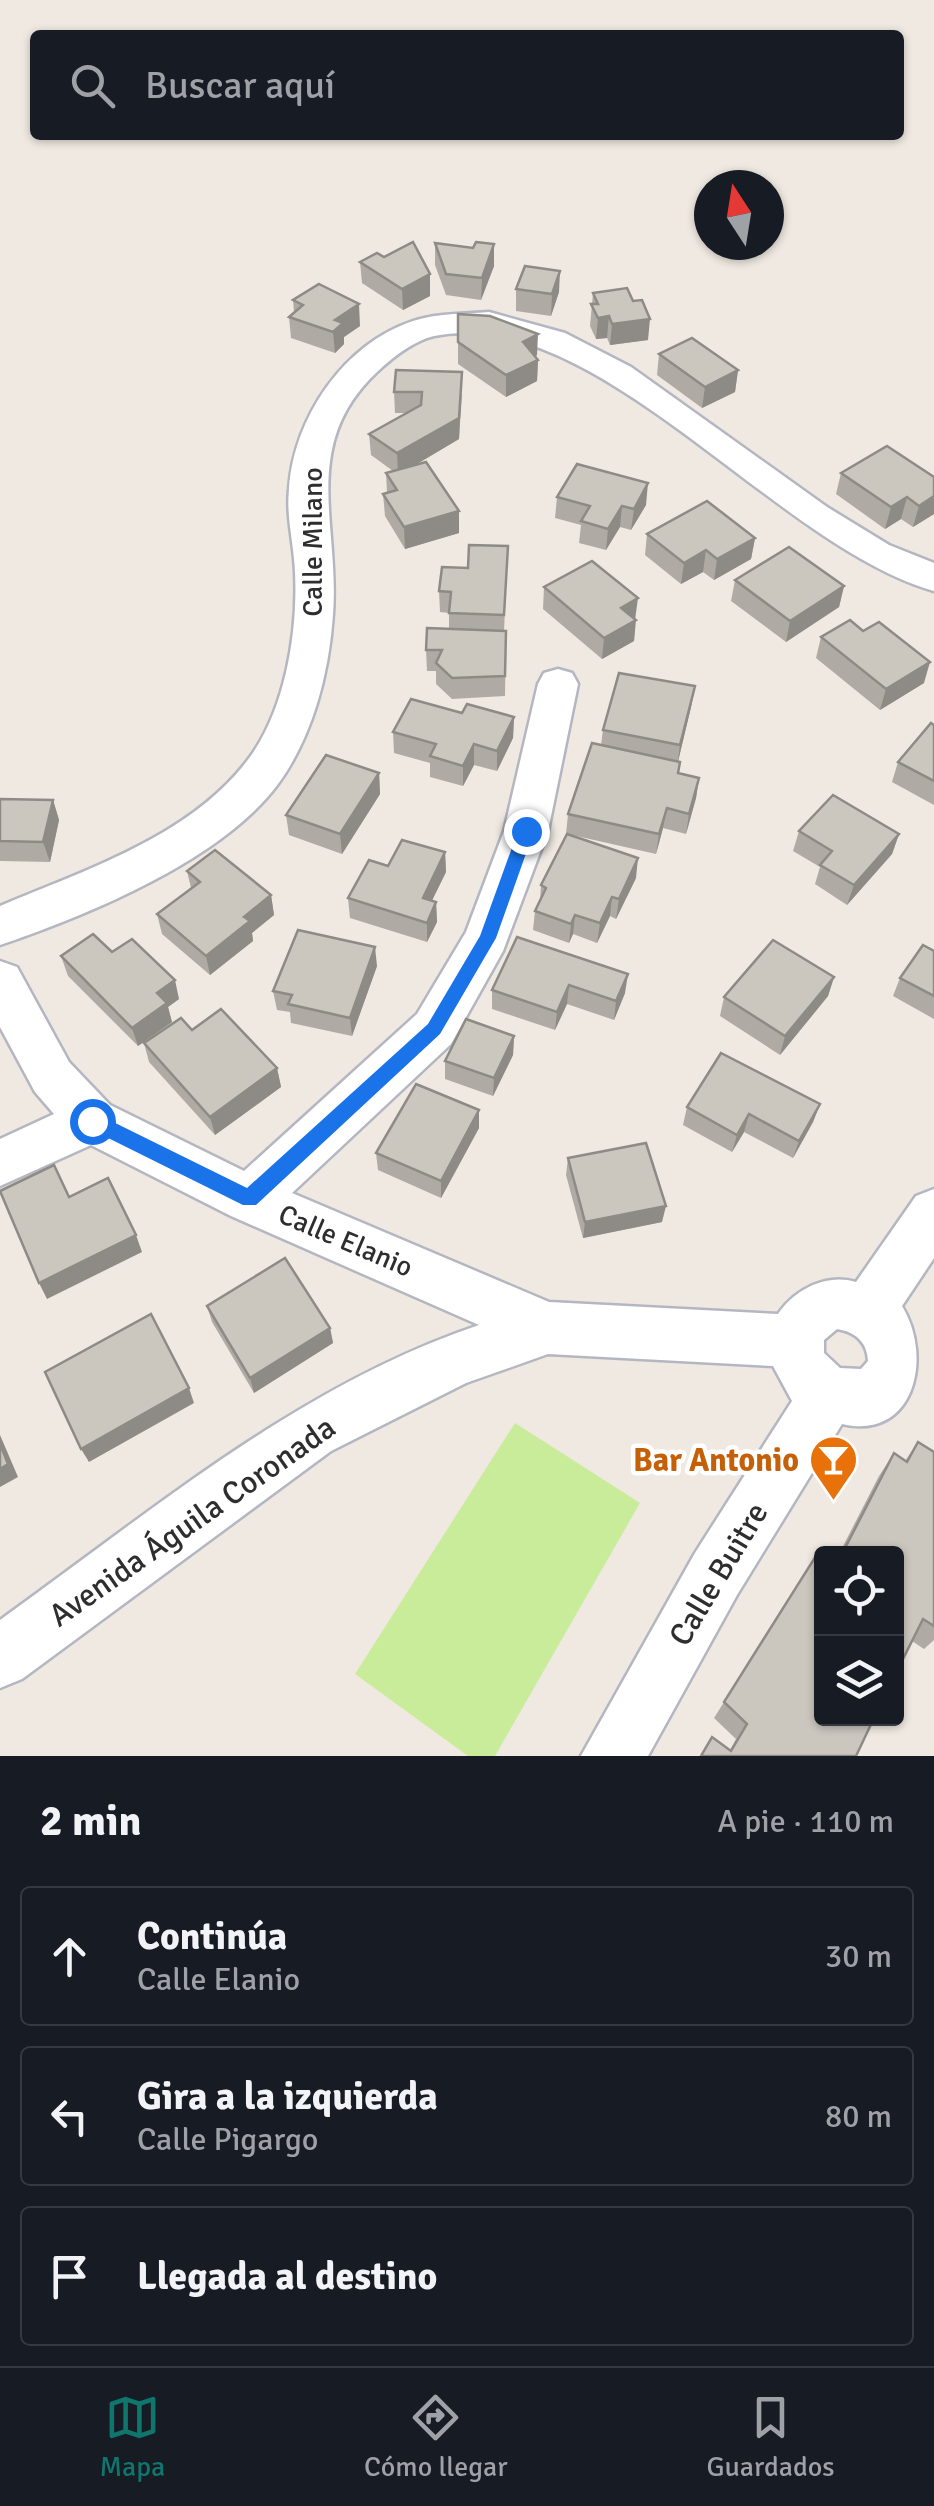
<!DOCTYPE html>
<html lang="es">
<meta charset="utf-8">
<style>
:root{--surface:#171b24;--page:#242831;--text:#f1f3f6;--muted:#9ea1a6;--line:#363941;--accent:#0f766e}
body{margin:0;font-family:Signika,sans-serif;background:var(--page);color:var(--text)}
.controls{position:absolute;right:30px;bottom:30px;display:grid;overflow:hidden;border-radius:10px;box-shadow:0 2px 8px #0004}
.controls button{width:90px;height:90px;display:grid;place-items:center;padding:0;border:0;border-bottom:2px solid var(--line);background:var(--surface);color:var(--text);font:50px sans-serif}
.compass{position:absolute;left:694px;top:170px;width:90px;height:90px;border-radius:50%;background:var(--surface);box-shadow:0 2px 8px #0004;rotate:348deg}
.stop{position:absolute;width:30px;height:30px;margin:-22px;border:8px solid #1a73e8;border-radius:50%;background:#fff}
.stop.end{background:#1a73e8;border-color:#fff;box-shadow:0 2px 10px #0008}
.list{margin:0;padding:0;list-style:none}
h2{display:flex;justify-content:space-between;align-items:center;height:130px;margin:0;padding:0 40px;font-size:42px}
h2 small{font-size:32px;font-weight:400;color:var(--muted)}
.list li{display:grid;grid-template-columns:65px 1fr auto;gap:30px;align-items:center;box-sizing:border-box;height:140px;margin:0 20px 20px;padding:0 20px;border:2px solid var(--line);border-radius:10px}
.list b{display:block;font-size:38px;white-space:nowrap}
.list p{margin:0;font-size:32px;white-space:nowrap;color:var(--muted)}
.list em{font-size:32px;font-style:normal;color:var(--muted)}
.icon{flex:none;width:55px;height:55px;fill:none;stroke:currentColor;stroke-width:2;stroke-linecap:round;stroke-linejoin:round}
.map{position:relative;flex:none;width:934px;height:1756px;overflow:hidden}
.search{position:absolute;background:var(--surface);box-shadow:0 2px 8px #0004;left:30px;right:30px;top:30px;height:110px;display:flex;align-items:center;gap:25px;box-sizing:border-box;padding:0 35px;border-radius:10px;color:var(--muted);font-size:38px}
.sheet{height:610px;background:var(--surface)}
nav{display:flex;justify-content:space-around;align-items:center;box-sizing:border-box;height:140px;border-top:2px solid var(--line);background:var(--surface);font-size:28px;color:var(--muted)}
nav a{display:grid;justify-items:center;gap:5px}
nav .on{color:var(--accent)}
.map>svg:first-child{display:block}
.pitch{fill:#c9ec9a}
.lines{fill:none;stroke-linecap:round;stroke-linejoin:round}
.minor-casing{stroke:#b4b7c1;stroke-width:5}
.minor{fill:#fff;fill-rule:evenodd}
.wall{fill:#afaba4}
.shaded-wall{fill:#8e8b86}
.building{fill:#cbc7bf;stroke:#8e8b86;stroke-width:2.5}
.route{fill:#1a73e8}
.labels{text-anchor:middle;stroke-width:9;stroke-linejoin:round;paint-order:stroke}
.street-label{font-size:28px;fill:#2e2e2e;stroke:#fff}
.near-food-label{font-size:32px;font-weight:bold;fill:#c56008;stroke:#fff;text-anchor:end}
.near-street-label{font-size:32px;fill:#2e2e2e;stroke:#fff}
</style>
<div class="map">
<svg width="934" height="1756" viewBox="0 0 934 1756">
<rect width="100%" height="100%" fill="#efe9e1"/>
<path class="pitch" d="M515 1423 640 1503 495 1756H468L355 1674Z"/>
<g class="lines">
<defs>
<g id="minor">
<path d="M489 312 565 333 631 367 827 507 889 545 934 563V591C775 546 596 303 434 336 413 341 393 357 377 372 299 445 340 525 333 614 329 673 313 736 278 784 222 860 88 915 0 945V906C85 870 189 837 247 761 285 712 298 633 295 572 294 544 286 517 289 489 294 417 344 344 413 321 437 313 464 314 489 312Z"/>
<path d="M558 669 572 673 578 684 548 831 503 951 451 1044 292 1193 549 1302 778 1314C795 1289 827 1273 856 1282L916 1196 934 1189V1258L902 1306C934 1359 913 1441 842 1424L737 1595 648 1756H581L695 1553 792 1401 773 1366 548 1354 466 1383 331 1451 22 1679 0 1688V1620C152 1511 300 1385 479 1325L231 1216 91 1145 0 1186V1139L54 1114 35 1092 0 1027V961L17 967 69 1062 110 1105 244 1171 417 1014 466 932 504 831 538 684 544 673ZM837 1329C855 1332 867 1341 868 1361L861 1369 840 1368 824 1353V1340Z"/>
</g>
</defs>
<use href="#minor" class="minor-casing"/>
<use href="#minor" class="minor"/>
</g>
<g class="wall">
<path d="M435 243 473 248 494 266 481 300 446 295 435 265Z"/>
<path d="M384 257 430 296 403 310 362 283 360 262Z"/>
<path d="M516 289 559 292 551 316 516 311Z"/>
<path d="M593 293 648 340 610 345 607 338 596 339 590 326Z"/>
<path d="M293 300 360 326 344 337V344L335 353 291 338 289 317 294 313Z"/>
<path d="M458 314 537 355 536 356 538 360 537 381 506 397 458 364Z"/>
<path d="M659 354 738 370 735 392 702 408 657 375Z"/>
<path d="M394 392 462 394 459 439 414 466 459 533 405 549 385 516 383 494 387 493 386 473 393 471 371 455 369 434 406 413H395Z"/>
<path d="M841 473 934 477V514L913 527 901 519 885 529 836 494Z"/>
<path d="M557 497 646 505 631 530 620 527 606 550 579 543 581 525 555 518Z"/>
<path d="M647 534 755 538 751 559 714 580 703 572 681 584 645 555Z"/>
<path d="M508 546 504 631H506L505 696 452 699 436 684V671H427L426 650 449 629V613L440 612 439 591Z"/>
<path d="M735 580 844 586 839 607 786 642 731 601Z"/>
<path d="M544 587 635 620 634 641 602 659 543 609Z"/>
<path d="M821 637 924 683 880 710 816 658Z"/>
<path d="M695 686 691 707 678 761V773L699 778 696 798 686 834 663 828 656 854 572 835 636 878 616 919 610 916 597 943 573 934 569 943 533 930 535 911 540 901 541 885 566 834 568 814 601 745 603 730Z"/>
<path d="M462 713 514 717 513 738 497 771 474 765 463 786 430 777V763L394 753 393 732Z"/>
<path d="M934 725V805L892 782 898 762Z"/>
<path d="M379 773 380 794 342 854 289 835 286 815Z"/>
<path d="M0 799 53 800 59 820 50 862 0 861Z"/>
<path d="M799 831 899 834 892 854 847 905 815 884 820 867 793 851Z"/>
<path d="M445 852 446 872 432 900 436 902 437 922 427 942 350 918 348 898 388 866Z"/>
<path d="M187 871 271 895 274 915 252 933 253 941 210 975 162 934 157 914 191 888Z"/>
<path d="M517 937 625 993 614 1020 567 1004 555 1030 492 1009V990Z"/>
<path d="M934 951V1019L893 996 900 978Z"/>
<path d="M61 956 179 999 168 1007 172 1022 138 1046 68 976Z"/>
<path d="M377 966 352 1036 291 1023 290 1012 277 1010 273 991Z"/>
<path d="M834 977 828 996 780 1055 720 1016 724 997Z"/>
<path d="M192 1030 277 1068 281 1087 215 1135 149 1062 144 1043Z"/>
<path d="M514 1036 513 1055 493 1096 445 1079V1061Z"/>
<path d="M820 1104 813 1122 793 1158 744 1132 732 1152 683 1125 687 1107Z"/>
<path d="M479 1110V1128L441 1198 378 1170 376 1153Z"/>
<path d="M568 1158 662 1222 583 1238 566 1175Z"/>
<path d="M207 1306 330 1328 333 1343 254 1393 212 1322Z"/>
<path d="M918 1442 934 1452V1640L924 1649 912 1641 896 1554H839L879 1476 894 1453 905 1461Z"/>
<path d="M819 1551 856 1756 730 1750 736 1739 714 1718Z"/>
</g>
<g class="shaded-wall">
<path d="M494 244V266L481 300 482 278Z"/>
<path d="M560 271 559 292 551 316 552 294Z"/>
<path d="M430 274V296L403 310 402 289Z"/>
<path d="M359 304 360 326 344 337V344L335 353 333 332 335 320Z"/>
<path d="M609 316 607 338 596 339 598 318Z"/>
<path d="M650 319 648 340 610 345 612 324Z"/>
<path d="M538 334 537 355 523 363V342Z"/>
<path d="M538 360 537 381 506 397V375Z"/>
<path d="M738 370 735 392 702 408 705 387Z"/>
<path d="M462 372 459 439 398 475 397 453Z"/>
<path d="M648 483 646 505 631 530 634 509Z"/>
<path d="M934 496V514L913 527 919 506Z"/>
<path d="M907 497 901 519 885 529 891 507Z"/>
<path d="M622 506 620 527 606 550 608 529Z"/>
<path d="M459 511V533L405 549 404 527Z"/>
<path d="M755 538 751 559 714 580 717 559Z"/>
<path d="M706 550 703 572 681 584 684 563Z"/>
<path d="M844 586 839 607 786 642 790 621Z"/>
<path d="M638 598 635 620 621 608Z"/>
<path d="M636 620 634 641 602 659 604 638Z"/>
<path d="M930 662 924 683 880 710 886 689Z"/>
<path d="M695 686 691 707 677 766 680 745Z"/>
<path d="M514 717 513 738 497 771V751Z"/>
<path d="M474 744V765L463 786V766Z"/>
<path d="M379 773 380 794 342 854 340 834Z"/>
<path d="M699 778 696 798 686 834 689 814Z"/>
<path d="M53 800 59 820 50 862 43 842Z"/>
<path d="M667 808 663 828 656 854 659 834Z"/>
<path d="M899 834 892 854 847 905 854 885Z"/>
<path d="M445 852 446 872 424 917 423 898Z"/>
<path d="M638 858 636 878 616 919 619 899Z"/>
<path d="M271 895 274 915 252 933 253 941 210 975 206 956 244 917Z"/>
<path d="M612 897 610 916 597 943 600 923Z"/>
<path d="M436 902 437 922 427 942V923Z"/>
<path d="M575 915 573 934 569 943 571 924Z"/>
<path d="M375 947 377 966 352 1036 350 1018Z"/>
<path d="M628 974 625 993 614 1020 616 1001Z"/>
<path d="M834 977 828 996 780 1055 785 1036Z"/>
<path d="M175 980 179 999 168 1007 172 1022 138 1046 132 1028 157 993Z"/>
<path d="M569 985 567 1004 555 1030 557 1012Z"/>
<path d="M514 1036 513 1055 493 1096 494 1078Z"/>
<path d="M277 1068 281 1087 215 1135 210 1117Z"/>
<path d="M820 1104 813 1122 793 1158 799 1141Z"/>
<path d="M479 1110V1128L441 1198V1181Z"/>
<path d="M749 1114 744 1132 732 1152 737 1135Z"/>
<path d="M666 1206 662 1222 583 1238 585 1222Z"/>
<path d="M136 1235 142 1252 47 1299 39 1283Z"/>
<path d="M330 1328 333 1343 254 1393 250 1378Z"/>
<path d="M189 1388 194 1403 89 1462 81 1449Z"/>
<path d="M0 1435 18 1477 0 1487Z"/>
</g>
<g class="building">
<path d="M413 242 430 274 402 289 360 262 377 253 384 257Z"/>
<path d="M476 242 494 244 482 278 446 274 435 243 473 248Z"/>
<path d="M525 266 560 271 552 294 516 289Z"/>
<path d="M319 284 359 304 335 320 343 323 333 332 289 317 303 305 293 300Z"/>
<path d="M627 288 633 301 642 300 650 319 612 324 609 316 598 318 591 304H598L593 293Z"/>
<path d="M458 314 490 316 538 334 523 342 538 360 506 375 458 342Z"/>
<path d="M692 338 738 370 705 387 659 354Z"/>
<path d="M396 370 462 372 459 418 397 453 369 434 421 405 422 392H394Z"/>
<path d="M887 446 934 477V496L919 506 907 497 891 507 841 473Z"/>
<path d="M426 462 459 511 404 527 383 494 397 490 386 473Z"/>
<path d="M577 464 648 483 634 509 622 506 608 529 581 521 590 506 557 497Z"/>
<path d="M707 501 755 538 717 559 706 550 684 563 647 534Z"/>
<path d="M469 545 508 546 504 615 449 613 451 592 439 591 442 567 468 568Z"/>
<path d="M789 547 844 586 790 621 735 580Z"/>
<path d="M592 561 638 598 621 608 636 620 604 638 544 587Z"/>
<path d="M850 620 863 631 879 622 930 662 886 689 821 637Z"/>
<path d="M427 628 506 631 505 676 452 678 436 663 442 650H426Z"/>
<path d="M619 673 695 686 680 745 603 730Z"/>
<path d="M411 699 462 713 467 704 514 717 497 751 474 744 463 766 430 756 436 744 393 732Z"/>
<path d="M931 723 934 725V781L898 762Z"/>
<path d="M592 743 680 762 678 773 699 778 689 814 667 808 659 834 568 814Z"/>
<path d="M326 755 379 773 340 834 286 815Z"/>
<path d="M833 795 899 834 854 885 820 865 832 851 799 831Z"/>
<path d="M0 799 53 800 43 842 0 841Z"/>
<path d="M567 834 638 858 619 899 612 897 600 923 575 915 571 924 535 911 546 888 541 885Z"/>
<path d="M402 840 445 852 423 898 436 902 427 923 348 898 369 860 388 866Z"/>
<path d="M215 850 271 895 244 917 250 921 206 956 157 914 200 882 187 871Z"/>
<path d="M298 930 375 947 350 1018 288 1004 292 995 273 991Z"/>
<path d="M93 934 112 952 132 939 175 980 157 993 167 1003 132 1028 61 956Z"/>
<path d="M517 937 628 974 616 1001 569 985 557 1012 492 990Z"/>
<path d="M773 940 834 977 785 1036 724 997Z"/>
<path d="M923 945 934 951V996L900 978Z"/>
<path d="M221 1009 277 1068 210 1117 144 1043 181 1018 192 1030Z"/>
<path d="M466 1019 514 1036 494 1078 445 1061Z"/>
<path d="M721 1053 820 1104 799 1141 749 1114 737 1135 687 1107Z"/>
<path d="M416 1084 479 1110 441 1181 376 1153Z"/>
<path d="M646 1143 666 1206 585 1222 568 1158Z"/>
<path d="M54 1165 69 1197 108 1178 136 1235 39 1283 0 1191Z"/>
<path d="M285 1258 330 1328 250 1378 207 1306Z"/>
<path d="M151 1314 189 1388 81 1449 45 1372Z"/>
<path d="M918 1442 934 1452V1626L923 1619 896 1673V1554H842L894 1453 907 1462Z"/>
<path d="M0 1444 8 1464 0 1469Z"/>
<path d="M819 1551 823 1554 822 1718H874L856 1756H701L712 1737 731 1751 747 1724 724 1702Z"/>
</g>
<path class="route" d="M526 825 534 831 496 938 440 1034 256 1205H243L86 1127V1115H99L247 1188 428 1024 480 936 518 831Z"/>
<defs>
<symbol id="bar-pin" viewBox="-11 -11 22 30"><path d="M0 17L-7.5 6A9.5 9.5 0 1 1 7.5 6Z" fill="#e8710a" stroke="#fff"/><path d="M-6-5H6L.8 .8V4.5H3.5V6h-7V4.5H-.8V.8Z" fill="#fff"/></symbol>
</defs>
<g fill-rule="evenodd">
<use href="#bar-pin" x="806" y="1432" width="55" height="75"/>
</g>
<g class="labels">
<g class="street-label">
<text transform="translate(312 542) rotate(-90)" y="10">Calle Milano</text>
<text transform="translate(346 1240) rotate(23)" y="10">Calle Elanio</text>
</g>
<g class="near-food-label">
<text x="799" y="1471">Bar Antonio</text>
</g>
<g class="near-street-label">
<text transform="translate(192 1521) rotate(-35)" y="11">Avenida Águila Coronada</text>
<text transform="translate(718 1574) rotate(-59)" y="11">Calle Buitre</text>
</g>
</g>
</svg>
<div class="controls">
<button><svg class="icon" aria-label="locate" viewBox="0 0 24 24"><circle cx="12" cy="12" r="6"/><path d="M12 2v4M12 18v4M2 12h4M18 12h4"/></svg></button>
<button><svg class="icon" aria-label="layers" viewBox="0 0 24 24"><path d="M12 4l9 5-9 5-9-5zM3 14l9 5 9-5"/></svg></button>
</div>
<svg class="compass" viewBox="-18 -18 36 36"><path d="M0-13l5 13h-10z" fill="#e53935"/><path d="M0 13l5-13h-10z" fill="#9ea1a6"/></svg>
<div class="stop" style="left:92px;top:1121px"></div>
<div class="stop end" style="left:526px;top:831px"></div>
<div class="search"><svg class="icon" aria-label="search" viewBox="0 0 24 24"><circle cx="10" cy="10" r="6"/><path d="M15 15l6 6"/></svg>Buscar aquí</div>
</div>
<section class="sheet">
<h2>2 min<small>A pie · 110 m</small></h2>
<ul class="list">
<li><svg class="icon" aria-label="ahead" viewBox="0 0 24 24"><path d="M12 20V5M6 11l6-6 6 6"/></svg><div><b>Continúa</b><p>Calle Elanio</p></div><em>30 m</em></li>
<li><svg class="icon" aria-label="left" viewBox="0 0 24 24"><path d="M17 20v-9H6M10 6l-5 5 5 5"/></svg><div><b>Gira a la izquierda</b><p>Calle Pigargo</p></div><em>80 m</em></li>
<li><svg class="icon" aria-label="arrive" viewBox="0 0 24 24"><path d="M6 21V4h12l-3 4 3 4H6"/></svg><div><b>Llegada al destino</b></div></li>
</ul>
</section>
<nav>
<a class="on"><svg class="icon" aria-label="map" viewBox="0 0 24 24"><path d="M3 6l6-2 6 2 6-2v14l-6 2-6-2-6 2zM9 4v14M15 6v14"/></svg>Mapa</a>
<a><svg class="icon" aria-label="directions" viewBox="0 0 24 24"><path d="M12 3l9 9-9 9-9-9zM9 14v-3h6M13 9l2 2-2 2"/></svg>Cómo llegar</a>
<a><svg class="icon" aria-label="saved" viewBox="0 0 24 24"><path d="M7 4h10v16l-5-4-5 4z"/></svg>Guardados</a>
</nav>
